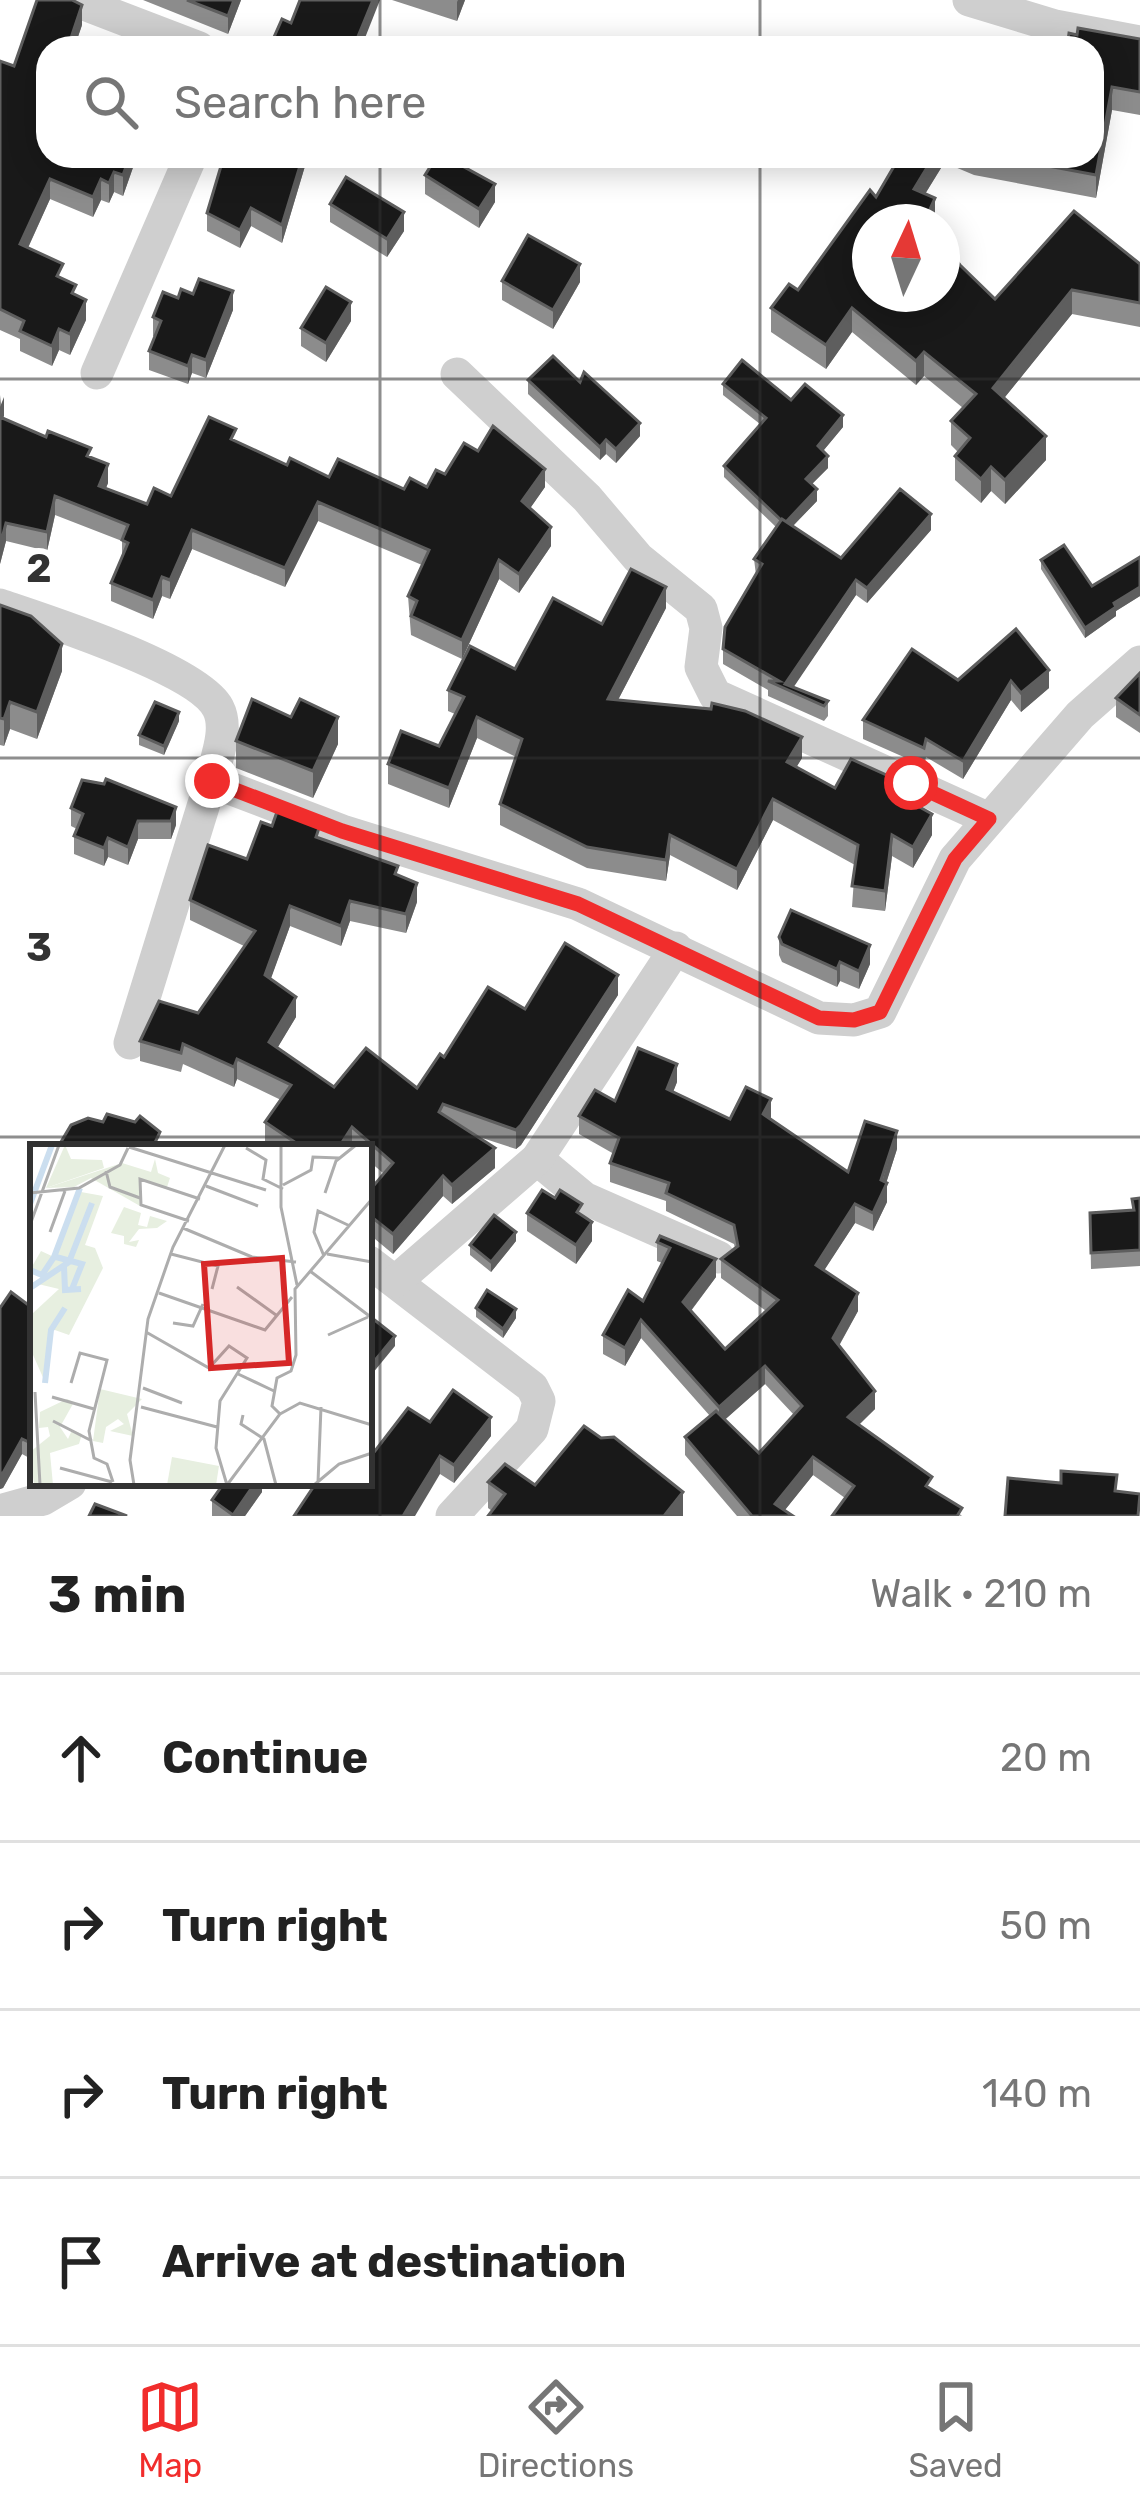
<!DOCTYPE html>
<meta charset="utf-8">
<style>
:root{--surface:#fff;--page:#f6f6f6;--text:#222;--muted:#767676;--line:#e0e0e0;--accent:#f12d2c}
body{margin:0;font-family:Rubik,sans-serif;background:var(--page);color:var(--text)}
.compass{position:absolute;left:852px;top:204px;width:108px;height:108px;border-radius:50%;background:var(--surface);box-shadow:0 6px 30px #0003;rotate:4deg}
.stop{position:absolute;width:36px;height:36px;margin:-27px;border:9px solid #f12d2c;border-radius:50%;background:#fff}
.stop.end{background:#f12d2c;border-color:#fff;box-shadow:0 3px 12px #0008}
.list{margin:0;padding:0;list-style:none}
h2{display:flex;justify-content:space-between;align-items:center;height:156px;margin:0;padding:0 48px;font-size:51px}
h2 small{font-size:39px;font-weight:400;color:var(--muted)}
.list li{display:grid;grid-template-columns:78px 1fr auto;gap:36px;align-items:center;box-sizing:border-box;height:168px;padding:0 48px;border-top:3px solid var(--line)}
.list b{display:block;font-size:45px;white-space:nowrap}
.list em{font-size:39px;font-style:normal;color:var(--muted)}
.icon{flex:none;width:66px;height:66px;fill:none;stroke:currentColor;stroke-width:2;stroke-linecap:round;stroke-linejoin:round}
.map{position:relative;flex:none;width:1140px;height:1516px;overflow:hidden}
.search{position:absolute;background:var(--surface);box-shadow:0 6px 30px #0003;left:36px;right:36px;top:36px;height:132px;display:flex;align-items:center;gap:30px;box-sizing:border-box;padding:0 42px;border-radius:36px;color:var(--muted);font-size:45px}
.sheet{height:828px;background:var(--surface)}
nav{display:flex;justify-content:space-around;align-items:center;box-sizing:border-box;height:168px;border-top:3px solid var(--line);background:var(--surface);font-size:33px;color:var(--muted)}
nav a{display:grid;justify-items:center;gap:6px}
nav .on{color:var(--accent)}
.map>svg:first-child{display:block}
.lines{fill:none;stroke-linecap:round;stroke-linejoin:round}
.minor{stroke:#cfcfcf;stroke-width:33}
.wall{fill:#8c8c8c;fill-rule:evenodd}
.shaded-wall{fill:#5e5e5e}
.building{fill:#191919;stroke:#5e5e5e;stroke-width:3}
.route{stroke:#f12d2c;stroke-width:15}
.grid{fill:none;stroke:#323232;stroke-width:3;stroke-opacity:0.55}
.inset-river{fill:none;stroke:#cbdeef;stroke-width:6}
.inset-road{fill:none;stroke:#adadad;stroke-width:3}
.view{fill:#d62828;fill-opacity:0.15;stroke:#d62828;stroke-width:6}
.inset-edge{fill:none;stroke:#323232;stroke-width:6}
.grid-label{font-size:39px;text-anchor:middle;font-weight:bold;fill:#323232;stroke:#fff;stroke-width:12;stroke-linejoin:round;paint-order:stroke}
</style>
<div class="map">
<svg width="1140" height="1516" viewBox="0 0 1140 1516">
<rect width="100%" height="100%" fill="#fff"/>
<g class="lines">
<g class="minor">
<path d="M74 0 199 48"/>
<path d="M969 0 1055 26 1140 42"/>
<path d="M97 373 191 156"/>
<path d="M457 374 587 498 638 558 701 609 706 628 701 667 715 695 989 819"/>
<path d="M0 605C44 620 198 669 218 708 229 729 216 759 211 781L342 831 578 904 819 1018 854 1020 880 1012 955 859 1080 715 1140 662"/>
<path d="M130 1043 211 781"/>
<path d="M537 1159 584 1198 718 1257"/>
<path d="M369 1262 532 1387 539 1401 532 1429 452 1516"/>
<path d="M396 1281 537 1159 676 948"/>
<path d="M0 1511 43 1499 70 1483"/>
</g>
</g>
<g class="wall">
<path d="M143 0H241L228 34Z"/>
<path d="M392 0H465L457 21Z"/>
<path d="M82 25 76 43 137 156 123 196 114 192 109 203 101 200 93 217 50 199 28 248 63 279 76 295 86 320 70 355 59 350 52 366 20 351V339L0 330V61L14 66Z"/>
<path d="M1077 35 1140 39V115L1112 110 1096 198 974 175 955 167V156H1092Z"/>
<path d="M224 156H308L282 243 251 226 240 248 207 231V213Z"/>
<path d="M941 156V168L925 194 935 222H870L960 265 995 299 1140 264V327L1072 314 1004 398 1046 460 1005 504 991 491 981 503 955 480V456L958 452 951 445V421L963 408 924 376 916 385 852 332 826 369 771 332V308L798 290 876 197Z"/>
<path d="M425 175 495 202 479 228 425 194Z"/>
<path d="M330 204 404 231 387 257 330 222Z"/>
<path d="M502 281 580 282 553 329 502 300Z"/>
<path d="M178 298 233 310 206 378 192 373 188 384 149 370V351L155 336H153V317Z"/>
<path d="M351 321 326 362 301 346V328Z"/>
<path d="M528 380 580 382 640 436 616 463 606 454 600 460 528 394Z"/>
<path d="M723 384 791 400 843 427 823 451 828 468 812 484 817 501 793 526 841 558 931 530 867 603 856 595 793 687 828 701V716L824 721 768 696V690L723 664V649L756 575 754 559 776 527 724 477V466L760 424 723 395Z"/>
<path d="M0 395 3 419 91 458 108 483 106 488 147 504 171 496 236 441 287 465 329 477 404 489 427 487 445 474 545 487 530 508 551 546 519 593 499 579 462 659 411 635 408 596 422 565 318 521 285 587 192 549 170 599 162 596 153 619 111 601V583L122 558V541L55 515 47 551 6 541 0 564Z"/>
<path d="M1140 557V596L1116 611V616L1085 638 1041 569V560L1092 586Z"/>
<path d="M0 605 62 671 37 739 10 729 4 746 0 745Z"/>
<path d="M666 608 618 700 802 758 796 767 835 788 913 803 932 835 913 868 892 856 885 911 852 907 855 865 773 820 737 890 670 855 666 881 587 868 500 825V804L516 757 477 738 449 808 388 784V764L439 746 455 714 448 711V690L515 669 602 624Z"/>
<path d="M1016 629 1049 688 1021 712 1011 700 963 779 926 757 924 766 863 739V720L958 680Z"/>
<path d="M1140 673V733L1116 717V698Z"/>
<path d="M291 717 338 744 313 798 236 768V741Z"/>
<path d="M179 721 164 755 139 745V735Z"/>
<path d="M176 807V825L171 839H138L128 865 108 857 104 866 74 854V836L77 829 71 826V808Z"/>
<path d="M320 838 398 875 417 902 406 933 350 921 341 946 290 926 270 980 296 1017 277 1048 334 1087 417 1088 444 1057 525 1009 618 995 521 1145 516 1149 476 1136 495 1168 452 1204 443 1196 393 1254 369 1234V1191L384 1174 369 1161V1147H273L265 1142V1122L281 1100 237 1079 234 1087 183 1064 181 1072 140 1061V1041L198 1013 244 946 190 920V900L247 859Z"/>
<path d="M779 937 870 964 859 989 840 981 837 987 782 962 779 955Z"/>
<path d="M677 1082 673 1092 730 1119 771 1117 770 1119 848 1172 897 1149 886 1183 887 1202 873 1231 855 1223 824 1270 858 1311 839 1346 875 1409 859 1425 962 1516 845 1498 813 1475 785 1510 793 1516H737L685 1455V1437L710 1416 641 1338 625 1366 603 1354V1335L643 1301 662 1263 657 1261V1242L660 1236 716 1277 691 1311 725 1349 766 1311 721 1278V1259L735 1248 734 1244 666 1211V1201L610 1182V1163L614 1154 579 1134V1116L615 1101ZM765 1384 794 1415 759 1453 724 1420Z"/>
<path d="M1140 1198V1266L1091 1269 1090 1213 1132 1210V1199Z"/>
<path d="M527 1213 582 1216 592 1241 576 1264 527 1231Z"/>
<path d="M516 1241 491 1272 470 1255V1245Z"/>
<path d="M33 1296V1460L22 1454 3 1488 0 1489V1308L27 1304Z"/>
<path d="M476 1308 516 1318 503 1338 476 1317Z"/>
<path d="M430 1422 491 1436 454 1483 440 1474 326 1485 375 1451Z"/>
<path d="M488 1482 535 1485 683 1516 492 1511 488 1508Z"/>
<path d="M262 1483V1492L245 1516H212V1500Z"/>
</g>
<g class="shaded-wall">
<path d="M234 0H241L228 34V16Z"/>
<path d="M373 0H380L361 48 357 39Z"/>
<path d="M458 0H465L457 21V2Z"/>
<path d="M82 5V25L74 48 70 41Z"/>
<path d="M1112 87V110L1096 198V175Z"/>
<path d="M130 156H137L123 196V175Z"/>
<path d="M303 156H308L282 243V225Z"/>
<path d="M934 156H941V168L914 212V189Z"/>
<path d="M114 172V192L109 203V183Z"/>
<path d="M50 179V199L20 265V244Z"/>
<path d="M101 179V200L93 217V197Z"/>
<path d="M495 184V202L479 228V209Z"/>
<path d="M935 198V222H926V218Z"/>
<path d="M251 208V226L240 248V230Z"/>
<path d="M404 212V231L387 257V239Z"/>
<path d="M580 264V282L553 329V310Z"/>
<path d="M1072 290V314L993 412V388Z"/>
<path d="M233 291V310L206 378V360Z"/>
<path d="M86 300V320L70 355V334Z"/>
<path d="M351 302V321L326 362V343Z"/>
<path d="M852 308V332L826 369V345Z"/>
<path d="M59 329V350L52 366V346Z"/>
<path d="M924 352V376L916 385V361Z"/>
<path d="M192 355V373L188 384V366Z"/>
<path d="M4 397V416L0 425V407Z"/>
<path d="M843 415V427L818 457V446Z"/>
<path d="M640 423V436L616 463V449Z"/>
<path d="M1046 436V460L1005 504V480Z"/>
<path d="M606 440V454L600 460V447Z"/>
<path d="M828 456V468L806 490V479Z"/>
<path d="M108 464V483L99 505V486Z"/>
<path d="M991 467V491L981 503V479Z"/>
<path d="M545 469V487L522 520V501Z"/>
<path d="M817 489V501L784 535V523Z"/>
<path d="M55 496V515L47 551V532Z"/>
<path d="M318 502V521L285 587V568Z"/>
<path d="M931 514V530L867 603V588Z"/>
<path d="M6 523V541L0 564V546Z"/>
<path d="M551 527V546L519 593V574Z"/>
<path d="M192 530V549L170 599V580Z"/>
<path d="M499 560V579L462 659V640Z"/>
<path d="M162 577V596L153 619V600Z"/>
<path d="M856 580V595L791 691 785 684Z"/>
<path d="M666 587V608L608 719V699Z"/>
<path d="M1140 587V596L1116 611V616L1085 638V628L1114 603Z"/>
<path d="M62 644V671L37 739V712Z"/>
<path d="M1049 670V688L1021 712V693Z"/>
<path d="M1011 681V700L963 779V761Z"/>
<path d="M10 702V729L4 746V719Z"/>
<path d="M179 712V721L164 755V746Z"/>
<path d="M338 717V744L313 798V771Z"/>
<path d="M477 717V738L449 808V788Z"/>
<path d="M802 737V758L787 783V762Z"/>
<path d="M773 799V820L737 890V869Z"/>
<path d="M176 807V825L171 839V821Z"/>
<path d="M932 814V835L913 868V847Z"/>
<path d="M138 821V839L128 865V847Z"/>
<path d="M670 835V855L666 881V860Z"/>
<path d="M892 835V856L885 911V891Z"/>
<path d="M108 838V857L104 866V848Z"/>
<path d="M417 883V902L406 933V914Z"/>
<path d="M350 901V921L341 946V926Z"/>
<path d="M290 906V926L265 995V975Z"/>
<path d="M870 945V964L859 989V971Z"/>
<path d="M840 962V981L837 987V969Z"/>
<path d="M618 975V995L521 1145 516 1149V1130Z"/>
<path d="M296 997V1017L269 1062V1042Z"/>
<path d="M237 1059V1079L234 1087V1067Z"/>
<path d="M677 1064V1082L667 1107V1089Z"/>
<path d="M771 1099V1117L763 1132V1114Z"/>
<path d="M352 1127V1147H339Z"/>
<path d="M897 1131V1149L883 1193 887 1183V1202L873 1231V1213Z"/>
<path d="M495 1148V1168L452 1204V1185Z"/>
<path d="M443 1176V1196L393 1254V1234Z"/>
<path d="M855 1204V1223L816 1283V1265Z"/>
<path d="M592 1222V1241L576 1264V1245Z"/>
<path d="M516 1232V1241L491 1272V1262Z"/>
<path d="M716 1259V1277L683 1321V1302Z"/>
<path d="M858 1293V1311L833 1356V1338Z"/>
<path d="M516 1309V1318L503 1338V1329Z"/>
<path d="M641 1320V1338L625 1366V1348Z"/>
<path d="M395 1336V1346L372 1374V1364Z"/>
<path d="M765 1366V1384L719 1425V1407Z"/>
<path d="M875 1391V1409L848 1435V1417Z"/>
<path d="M491 1417V1436L454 1483V1465Z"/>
<path d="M22 1439V1454L3 1488 0 1489V1473Z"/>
<path d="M440 1456V1474L415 1516H403Z"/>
<path d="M813 1457V1475L780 1516 775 1504Z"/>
<path d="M255 1483H262V1492L245 1516H233Z"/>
<path d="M683 1492V1516H664Z"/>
</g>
<g class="building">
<path d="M37 0H72L82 5 70 41 87 48H48V156H130L123 175 114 172 109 183 101 179 93 197 50 179 20 244 63 264 57 276 76 285 72 293 86 300 70 334 59 329 52 346 20 331 24 321 0 309V61L14 66Z"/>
<path d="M187 0H234L228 16Z"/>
<path d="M300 0H373L357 39 377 48H280L271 44 282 19 291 23Z"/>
<path d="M1078 28 1140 39V92L1112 87 1096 175 995 156H1092V48H1067L1069 33 1077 35Z"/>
<path d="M224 156H303L282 225 251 208 240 230 207 213Z"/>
<path d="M437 156H444L495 184 479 209 425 175Z"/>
<path d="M900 156H934L914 189 935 198 926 218 928 222H870V294H942V241L960 265 995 299 1074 211 1140 264V303L1072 290 993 388 1046 436 1005 480 991 467 981 479 955 456 970 438 951 421 976 394 924 352 916 361 852 308 826 345 771 308 789 284 798 290 870 190 876 197Z"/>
<path d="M346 177 404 212 387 239 330 204Z"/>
<path d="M528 235 580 264 553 310 502 281Z"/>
<path d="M199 279 233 291 206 360 192 355 188 366 149 351 161 321 153 317 163 292 178 298 181 289 193 294Z"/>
<path d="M326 287 351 302 326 343 301 328Z"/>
<path d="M553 356 580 382 584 372 640 423 616 449 606 440 600 447 528 380Z"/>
<path d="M742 360 791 400 805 384 843 415 818 446 828 456 806 479 817 489 786 522 781 520 724 466 766 418 723 384Z"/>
<path d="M0 417 46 437 48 431 91 448 87 456 108 464 99 486 147 504 154 488 171 496 209 417 236 429 231 439 287 465 290 458 329 477 338 459 404 489 410 478 427 487 436 470 445 474 464 443 478 451 493 426 545 469 522 501 551 527 519 574 499 560 462 640 411 616 417 601 408 596 429 550 318 502 285 568 192 530 170 580 162 577 153 600 111 583 128 543 122 540 128 525 55 496 47 532 6 523 0 546Z"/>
<path d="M900 489 931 514 867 588 856 580 785 684 828 701 824 706 768 681H779L723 649 725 627 762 564 754 559 782 519 841 558Z"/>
<path d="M1064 545 1092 586 1140 557V587L1114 603 1116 607 1085 628 1041 560Z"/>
<path d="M631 569 666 587 608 699 711 709 712 703 745 711 802 737 787 762 835 788 851 759 913 787 909 801 932 814 913 847 892 835 885 891 852 886 858 845 773 799 737 869 670 835 666 860 587 847 500 804 522 739 477 717 449 788 388 764 401 731 439 746 464 697 448 690 470 646 515 669 553 598 602 624Z"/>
<path d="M0 605 31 616 62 644 37 712 10 702 4 719 0 718Z"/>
<path d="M1016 629 1049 670 1021 693 1011 681 963 761 926 739 924 748 863 720 912 649 958 680Z"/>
<path d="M1140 673V715L1116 698Z"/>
<path d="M252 699 291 717 300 699 338 717 313 771 236 741Z"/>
<path d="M155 702 179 712 164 746 139 735Z"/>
<path d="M106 779 176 807 171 821H138L128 847 108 838 104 848 74 836 83 814 71 808 82 780 104 784Z"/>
<path d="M278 809 320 825 316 837 398 866 395 874 417 883 406 914 350 901 341 926 290 906 265 975 296 997 269 1042 334 1087 366 1048 417 1088 440 1054 444 1057 488 987 525 1009 565 943 618 975 521 1125 516 1130 443 1104 439 1112 495 1148 452 1185 443 1176 393 1234 369 1215V1191L393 1163 352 1127 339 1147H302L265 1122 291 1085 237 1059 234 1067 183 1044 181 1053 140 1041 159 1001 198 1013 255 931 190 900 208 845 247 859 261 822 272 826Z"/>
<path d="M791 910 870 945 859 971 840 962 837 969 782 944 779 937Z"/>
<path d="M638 1048 677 1064 667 1089 730 1119 746 1087 771 1099 763 1114 848 1172 865 1121 897 1131 881 1180 887 1183 873 1213 855 1204 816 1265 858 1293 833 1338 875 1391 848 1417 932 1477 926 1486 962 1508 957 1516H832L854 1486 813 1457 775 1504 793 1516H752L685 1437 716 1411 759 1453 802 1406 765 1366 719 1407 641 1320 625 1348 603 1335 628 1290 643 1301 670 1248 657 1242 660 1236 716 1259 683 1302 725 1349 778 1300 721 1259 738 1246 734 1225 666 1193 669 1183 610 1163 619 1138 579 1116 595 1090 615 1101Z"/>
<path d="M107 1114 135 1122 140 1116 160 1132 153 1147H58L71 1125 88 1118 103 1122Z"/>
<path d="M542 1190 555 1198 560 1190 582 1204 577 1212 592 1222 576 1245 527 1213Z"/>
<path d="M1140 1198V1250L1091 1253 1090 1213 1134 1210 1132 1199Z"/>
<path d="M494 1215 516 1232 491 1262 470 1245Z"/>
<path d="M487 1290 516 1309 503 1329 476 1308Z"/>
<path d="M11 1292 27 1304 33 1296V1444L22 1439 3 1473H0V1308Z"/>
<path d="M372 1318 395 1336 372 1364 369 1361V1321Z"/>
<path d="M453 1390 491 1417 454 1465 440 1456 403 1516H294L316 1483H323L326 1485 328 1483H369V1447L375 1451 408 1408 430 1422Z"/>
<path d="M584 1426 601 1438 614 1437 683 1492 664 1516H488L505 1494 488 1482 505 1464 535 1485Z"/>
<path d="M1061 1471 1117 1475 1115 1491 1140 1494 1138 1516H1005L1008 1478 1061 1483Z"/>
<path d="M224 1483H255L233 1515 212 1500Z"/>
<path d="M95 1504 127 1516H89Z"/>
</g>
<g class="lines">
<path class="route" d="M212 781 342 831 578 904 819 1018 854 1020 880 1012 955 859 989 819 911 783"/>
</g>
<path class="grid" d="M380 0V48M760 0V48M380 156V1516M760 156V1516M0 379H1140M0 758H1140M0 1137H1140"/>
<g transform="translate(30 1144)">
<rect width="342" height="342" fill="#fff"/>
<path d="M125 15 128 29 140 34 137 43 109 35 110 62 61 34 44 43 16 44 92 19 121 28ZM94 63 111 69 108 81 117 83 120 72 137 77 127 84 109 85 99 98 109 96 106 103 94 100V92L81 89ZM70 245 112 255 97 270 103 292 80 287 94 280 88 275 76 283 73 299 63 297ZM37 255 44 258 30 283 38 295 42 286 52 290 49 300 20 309 23 341H4L0 308 20 292 18 283 9 284 10 268Z" fill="#e7efe0"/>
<path d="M35 1 41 15 72 16 74 24 16 44ZM51 48 73 52 55 101 65 104 73 124 39 191 22 185 15 238 0 204 2 170 29 145 8 140 11 132 0 126 11 107 24 113Z" fill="#e7efe0"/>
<path d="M142 313 189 322 186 341H137Z" fill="#e7efe0"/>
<path class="inset-river" d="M0 60 22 1M26 113 52 120 42 145M34 123 35 146 51 145M0 126 12 131 24 113 50 44M0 144 39 118 62 59M15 239 21 186 35 164"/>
<path class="inset-road" d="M251 1V63L267 141M99 3 236 46M216 4 236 16 233 35 253 45M76 27 80 43 110 54M253 41 281 26 283 13 309 14M176 42 228 62M0 49 49 44 90 21 98 4M295 49 306 17 326 1M159 77 111 61 110 35 170 55M0 81 29 1M153 84 222 113 266 118M20 88 35 47M141 110 188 122 182 145M297 110 342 118M294 112 284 88 288 67 320 82M280 127 342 174M207 143 246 171M129 149 235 186 262 153M143 179 163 182 173 160M116 188 179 224 199 202 217 214 190 257 186 304 197 341M298 191 338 173M206 229 244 247M41 239 50 209 77 216 59 287 64 314 77 320 83 338M113 244 152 259M5 248 10 341M22 253 64 265M111 263 187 283M250 270 270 259 342 281M213 271 211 280 234 295 246 341M23 277 62 297M30 324 82 338M288 338 291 263M104 341 100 316 118 175 143 103 195 1M197 341 250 270 242 262 247 234 261 227 266 211 265 145 342 55M284 341 309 320 342 309"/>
<path class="view" d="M252 114 259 219 181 224 174 120Z"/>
<rect width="342" height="342" class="inset-edge"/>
</g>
<g class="grid-label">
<text x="39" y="582">2</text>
<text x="39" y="961">3</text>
</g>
</svg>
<svg class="compass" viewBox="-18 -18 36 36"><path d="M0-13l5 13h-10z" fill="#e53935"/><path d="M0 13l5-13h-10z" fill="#767676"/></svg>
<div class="stop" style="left:911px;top:783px"></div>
<div class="stop end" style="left:212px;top:781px"></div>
<div class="search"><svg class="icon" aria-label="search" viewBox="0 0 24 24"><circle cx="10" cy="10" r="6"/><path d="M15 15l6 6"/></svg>Search here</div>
</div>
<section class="sheet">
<h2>3 min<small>Walk · 210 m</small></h2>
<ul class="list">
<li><svg class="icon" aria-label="ahead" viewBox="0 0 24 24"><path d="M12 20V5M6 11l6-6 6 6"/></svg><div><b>Continue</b></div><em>20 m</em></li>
<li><svg class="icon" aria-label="right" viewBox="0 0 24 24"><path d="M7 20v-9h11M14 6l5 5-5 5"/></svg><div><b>Turn right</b></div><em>50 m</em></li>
<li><svg class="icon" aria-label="right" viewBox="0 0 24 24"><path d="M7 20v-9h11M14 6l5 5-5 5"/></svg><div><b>Turn right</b></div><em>140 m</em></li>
<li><svg class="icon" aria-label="arrive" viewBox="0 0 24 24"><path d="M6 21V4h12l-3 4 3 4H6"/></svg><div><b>Arrive at destination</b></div></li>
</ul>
</section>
<nav>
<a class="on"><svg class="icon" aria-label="map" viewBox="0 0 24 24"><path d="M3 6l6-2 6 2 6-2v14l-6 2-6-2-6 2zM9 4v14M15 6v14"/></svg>Map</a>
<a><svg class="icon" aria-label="directions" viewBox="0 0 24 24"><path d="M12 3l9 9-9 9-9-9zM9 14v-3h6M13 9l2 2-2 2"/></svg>Directions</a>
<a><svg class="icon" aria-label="saved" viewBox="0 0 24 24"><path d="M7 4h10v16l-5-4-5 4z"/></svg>Saved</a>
</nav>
